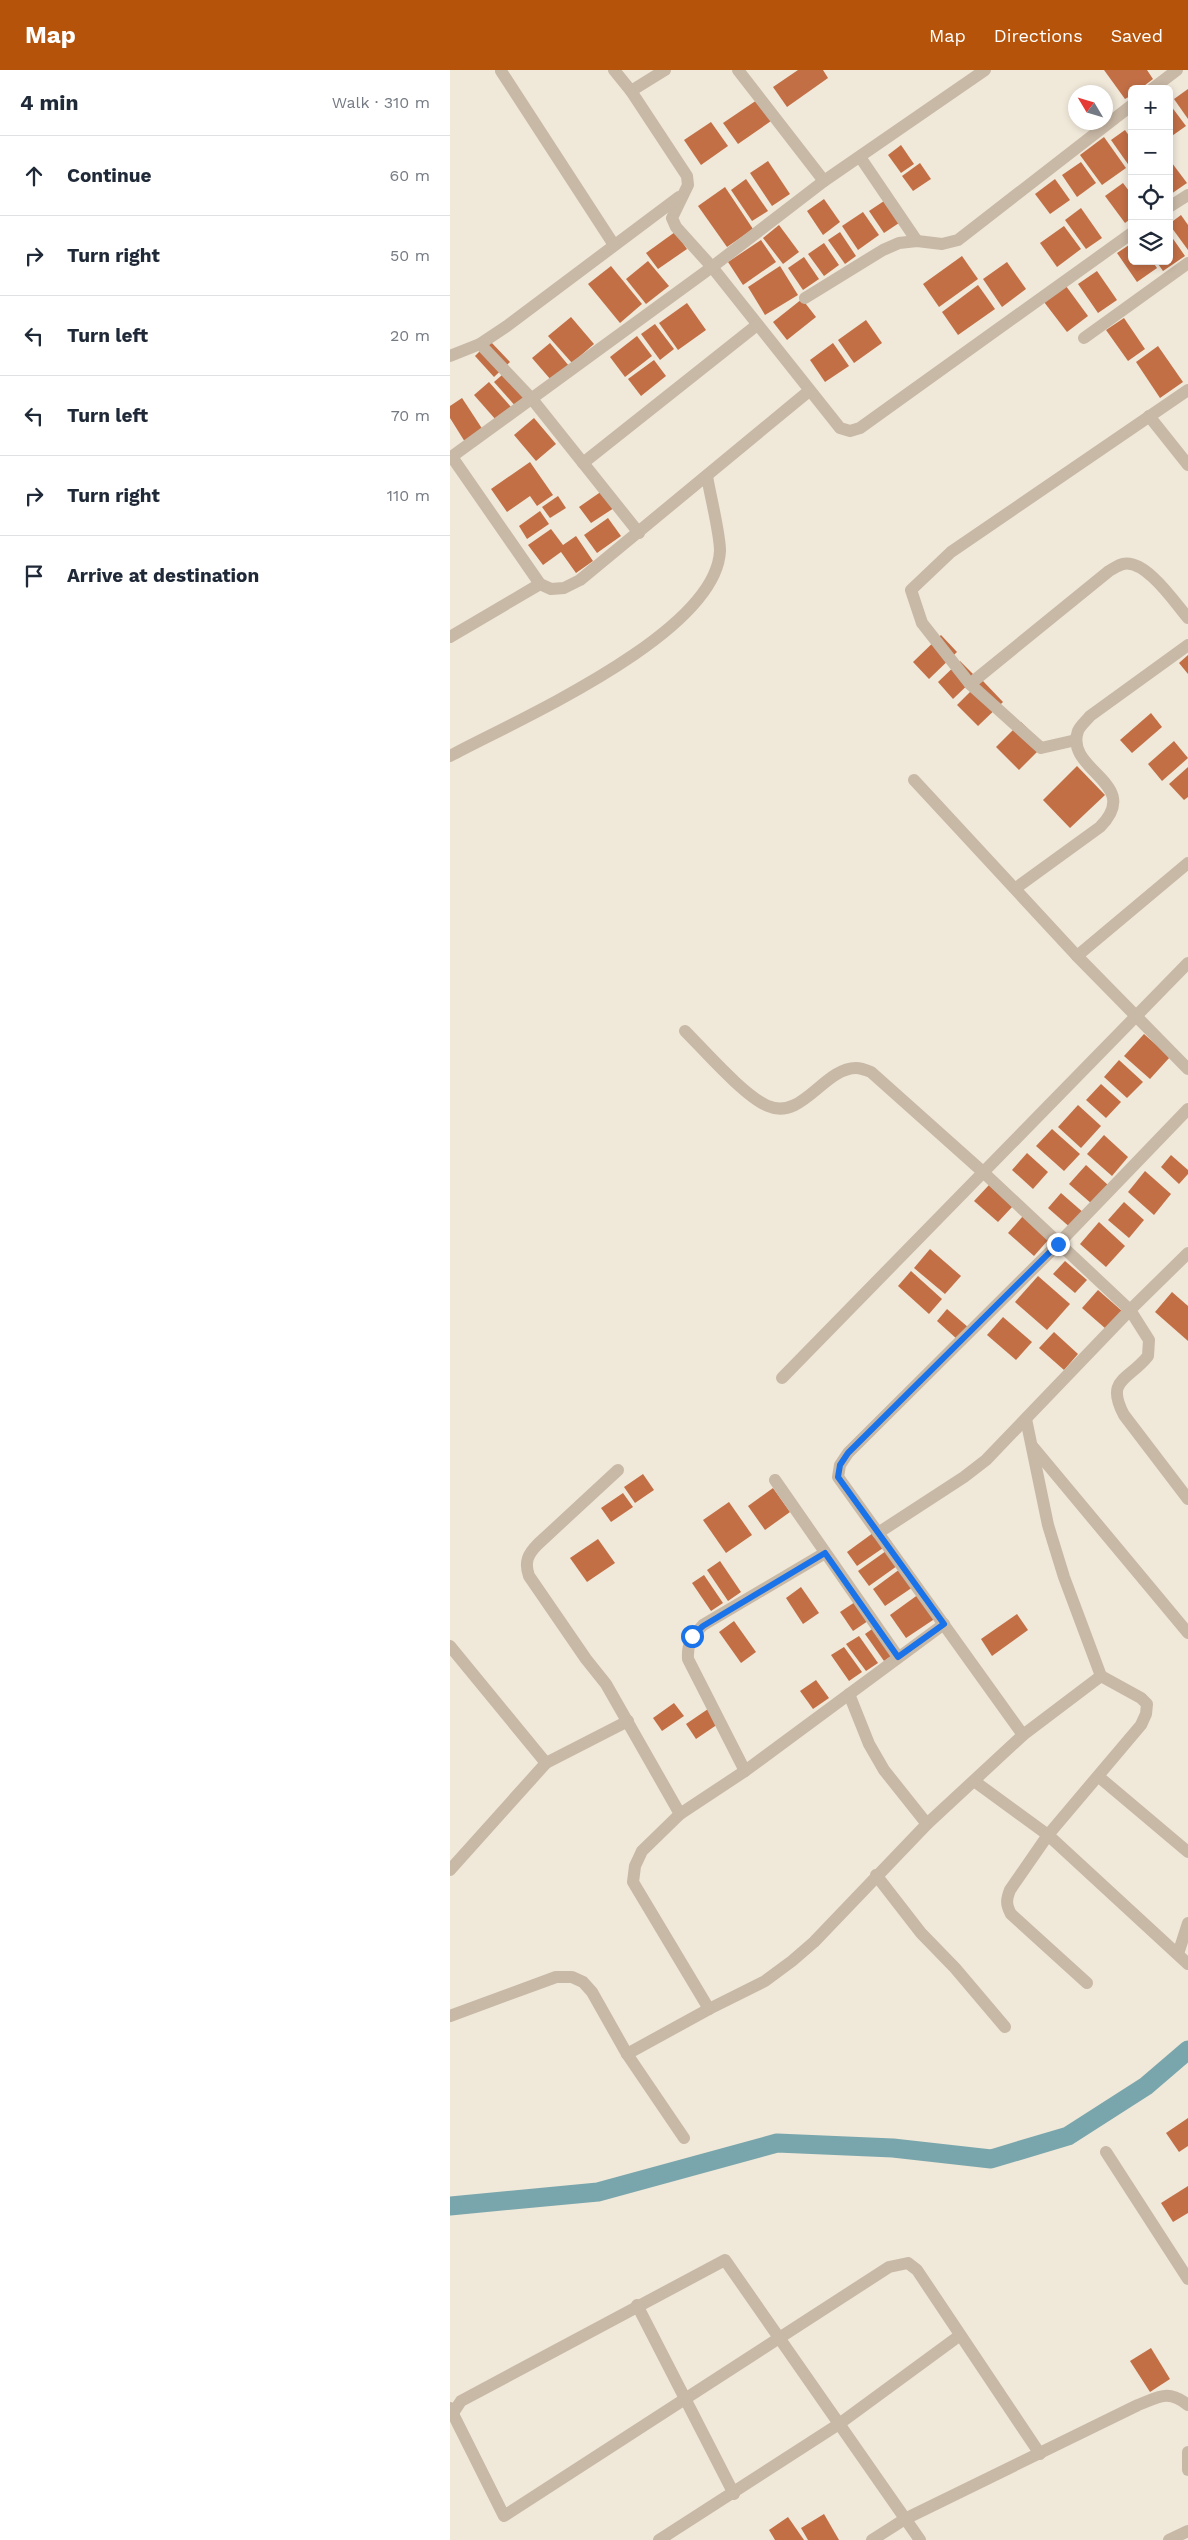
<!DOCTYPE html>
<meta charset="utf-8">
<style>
:root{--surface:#fff;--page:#f6f6f7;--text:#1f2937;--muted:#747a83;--line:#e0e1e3;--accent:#b45309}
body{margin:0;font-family:"Work Sans",sans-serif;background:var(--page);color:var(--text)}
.controls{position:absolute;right:15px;top:15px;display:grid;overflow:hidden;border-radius:8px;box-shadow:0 2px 8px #0003}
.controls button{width:45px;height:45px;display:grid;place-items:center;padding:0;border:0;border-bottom:1px solid var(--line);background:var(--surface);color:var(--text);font:25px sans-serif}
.compass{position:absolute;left:618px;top:15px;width:45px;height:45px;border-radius:50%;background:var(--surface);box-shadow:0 2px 8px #0003;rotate:308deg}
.stop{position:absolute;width:15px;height:15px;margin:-11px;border:4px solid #1a73e8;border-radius:50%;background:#fff}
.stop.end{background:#1a73e8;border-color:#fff;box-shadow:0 1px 5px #0008}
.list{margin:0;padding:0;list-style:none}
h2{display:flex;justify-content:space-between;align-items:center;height:65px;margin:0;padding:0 20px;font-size:21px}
h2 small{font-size:16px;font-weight:400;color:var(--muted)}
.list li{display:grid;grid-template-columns:32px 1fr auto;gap:15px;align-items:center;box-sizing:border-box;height:80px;padding:0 20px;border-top:1px solid var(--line)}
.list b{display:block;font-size:19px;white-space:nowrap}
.list em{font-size:16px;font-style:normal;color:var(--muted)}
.icon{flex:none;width:28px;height:28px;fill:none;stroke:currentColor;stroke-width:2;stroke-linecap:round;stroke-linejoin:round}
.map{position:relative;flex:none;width:738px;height:2470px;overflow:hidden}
header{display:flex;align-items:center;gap:30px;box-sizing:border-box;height:70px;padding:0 25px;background:var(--accent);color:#fff}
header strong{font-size:24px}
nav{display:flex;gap:28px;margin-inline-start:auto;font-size:18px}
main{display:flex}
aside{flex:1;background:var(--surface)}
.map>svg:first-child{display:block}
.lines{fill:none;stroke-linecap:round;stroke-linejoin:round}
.canal{stroke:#79a6ac;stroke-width:19}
.building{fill:#c26f46}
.street{stroke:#c8b8a6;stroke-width:12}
.route{stroke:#1a73e8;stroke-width:6}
</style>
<header>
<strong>Map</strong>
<nav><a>Map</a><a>Directions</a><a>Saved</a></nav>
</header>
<main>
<aside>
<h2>4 min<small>Walk · 310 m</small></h2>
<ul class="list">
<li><svg class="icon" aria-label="ahead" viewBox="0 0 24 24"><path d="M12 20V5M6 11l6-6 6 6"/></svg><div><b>Continue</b></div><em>60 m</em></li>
<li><svg class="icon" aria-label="right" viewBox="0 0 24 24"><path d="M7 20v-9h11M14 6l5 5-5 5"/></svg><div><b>Turn right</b></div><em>50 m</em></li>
<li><svg class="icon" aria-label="left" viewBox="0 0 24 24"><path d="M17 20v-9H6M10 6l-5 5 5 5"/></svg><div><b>Turn left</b></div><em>20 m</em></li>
<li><svg class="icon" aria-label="left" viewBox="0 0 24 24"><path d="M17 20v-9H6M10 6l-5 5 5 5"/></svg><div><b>Turn left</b></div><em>70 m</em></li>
<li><svg class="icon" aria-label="right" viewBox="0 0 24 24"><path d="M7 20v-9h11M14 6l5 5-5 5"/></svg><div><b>Turn right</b></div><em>110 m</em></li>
<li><svg class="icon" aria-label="arrive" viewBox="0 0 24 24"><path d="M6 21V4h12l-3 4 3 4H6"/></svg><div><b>Arrive at destination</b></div></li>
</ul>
</aside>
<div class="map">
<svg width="738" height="2470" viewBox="0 0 738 2470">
<rect width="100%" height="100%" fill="#f0e8d9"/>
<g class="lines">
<path class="canal" d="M0 2136 148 2122 327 2073 443 2078 541 2089 618 2066 696 2016 738 1980"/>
</g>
<g class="building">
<path d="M348 0H373L378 8 337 37 323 17Z"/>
<path d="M654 0H697L703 9 690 19H682V25L675 29Z"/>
<path d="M738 19V49L724 29Z"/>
<path d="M307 30 321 51 288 74 273 53Z"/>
<path d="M721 36 736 56 719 68V37Z"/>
<path d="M261 52 278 76 251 95 234 70Z"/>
<path d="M675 60 682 70 680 97 661 70Z"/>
<path d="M654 67 676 98 652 115 630 85Z"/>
<path d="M451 75 464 94 451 103 438 85Z"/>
<path d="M719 89 737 113 721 124 719 121Z"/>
<path d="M318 91 340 124 322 136 300 103Z"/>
<path d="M631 92 646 113 627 127 612 105Z"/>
<path d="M470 93 481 109 463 121 452 106Z"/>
<path d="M296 109 318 141 302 151 281 120Z"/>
<path d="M605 109 620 130 600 144 585 124Z"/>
<path d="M673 113 682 125V148L675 153 655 126Z"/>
<path d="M275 117 303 159 277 177 248 136Z"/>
<path d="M374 129 390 152 373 165 357 141Z"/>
<path d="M437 129 452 151 434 163 419 141Z"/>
<path d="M631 138 652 168 636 179 615 150Z"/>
<path d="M413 142 429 165 408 180 392 156Z"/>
<path d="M731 145 738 155V180L719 154Z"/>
<path d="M329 155 349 182 333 194 313 168Z"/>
<path d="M614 156 631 179 607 197 590 173Z"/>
<path d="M225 162 237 179 208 199 196 183Z"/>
<path d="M390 162 406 186 395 194 378 170Z"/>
<path d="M719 163 735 186 713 201 706 191H719Z"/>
<path d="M311 170 326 192 293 215 278 192Z"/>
<path d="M374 173 389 195 374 206 358 184Z"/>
<path d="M682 173V191H702L707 198 687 212 667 183Z"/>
<path d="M512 186 528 209 489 237 473 214Z"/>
<path d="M354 187 369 209 353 220 338 198Z"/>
<path d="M198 191 219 216 196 234 176 209Z"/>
<path d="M557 192 576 219 552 237 533 209Z"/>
<path d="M161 196 192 234 170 253 138 214Z"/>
<path d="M330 196 348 225 315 245 298 217Z"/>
<path d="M647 201 667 230 648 243 628 214Z"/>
<path d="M528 215 545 239 508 265 492 242Z"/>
<path d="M616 216 638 246 617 262 594 232Z"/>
<path d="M352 229 366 247 337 270 323 252Z"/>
<path d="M237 233 256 260 228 280 209 253Z"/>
<path d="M121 247 144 274 122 293 98 266Z"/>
<path d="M674 248 695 279 678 291 656 260Z"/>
<path d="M416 250 432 273 404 293 388 270Z"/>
<path d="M205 254 224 279 210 290 191 264Z"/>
<path d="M187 266 202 286 175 307 160 287Z"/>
<path d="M40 271 60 292 44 307 25 286Z"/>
<path d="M100 273 119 296 101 310 82 288Z"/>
<path d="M383 273 399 296 375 312 360 290Z"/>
<path d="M708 276 733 312 710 328 686 292Z"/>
<path d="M204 290 216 306 191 326 178 309Z"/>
<path d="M60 298 83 324 67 338 44 312Z"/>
<path d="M39 312 61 337 46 350 24 325Z"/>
<path d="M12 328 33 360 15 372 0 348V336Z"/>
<path d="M84 348 106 374 86 391 64 365Z"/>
<path d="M80 392 103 425 87 436 80 426 57 442 41 419Z"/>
<path d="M152 421 164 438 141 453 129 437Z"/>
<path d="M108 426 116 438 100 448 92 437Z"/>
<path d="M90 441 99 454 77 469 69 456Z"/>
<path d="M158 448 171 466 147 483 134 465Z"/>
<path d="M101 459 113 475 126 466 143 491 126 503 111 482 93 495 78 475Z"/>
<path d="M491 565 507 582 479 609 463 592Z"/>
<path d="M738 585V604L729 593Z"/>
<path d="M510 591 526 607 503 629 488 612Z"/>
<path d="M532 610 553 632 528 656 507 635Z"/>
<path d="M701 643 712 657 682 683 670 670Z"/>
<path d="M571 652 594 675 569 700 546 677Z"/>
<path d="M724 671 738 688 712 711 698 694Z"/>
<path d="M627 696 655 725 620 758 593 730Z"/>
<path d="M738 697V727L734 730 719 714Z"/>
<path d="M694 964 720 987 700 1009 674 986Z"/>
<path d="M669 990 693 1012 677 1028 654 1007Z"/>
<path d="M651 1014 671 1032 656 1048 636 1030Z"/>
<path d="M628 1035 651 1056 631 1078 608 1057Z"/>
<path d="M602 1059 630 1084 614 1101 586 1076Z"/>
<path d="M654 1065 678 1087 662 1106 637 1084Z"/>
<path d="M577 1083 598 1102 583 1119 562 1100Z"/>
<path d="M721 1085 738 1100V1104L729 1114 711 1097Z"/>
<path d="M636 1095 658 1115 642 1134 619 1114Z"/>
<path d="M695 1101 721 1124 704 1145 678 1122Z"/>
<path d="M539 1115 563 1136 548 1152 524 1131Z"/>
<path d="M611 1123 635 1144 622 1159 598 1138Z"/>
<path d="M674 1132 694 1150 679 1168 658 1150Z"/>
<path d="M573 1146 599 1169 584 1186 558 1163Z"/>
<path d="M649 1152 675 1176 656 1197 630 1174Z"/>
<path d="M480 1179 511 1206 495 1224 464 1198Z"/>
<path d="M615 1191 637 1210 625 1223 603 1204Z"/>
<path d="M461 1201 492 1229 479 1244 448 1216Z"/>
<path d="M588 1206 620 1234 597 1260 565 1232Z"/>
<path d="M648 1220 672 1241 656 1259 632 1238Z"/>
<path d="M722 1222 738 1236V1271L705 1242Z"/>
<path d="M497 1239 519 1258 508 1270 487 1251Z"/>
<path d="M553 1247 582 1272 566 1290 537 1265Z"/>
<path d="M604 1262 628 1284 614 1300 589 1278Z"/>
<path d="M193 1404 204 1420 185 1433 174 1417Z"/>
<path d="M323 1418 340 1442 315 1460 298 1436Z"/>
<path d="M173 1423 183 1437 161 1452 151 1438Z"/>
<path d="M279 1432 302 1465 276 1483 253 1450Z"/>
<path d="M423 1463 433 1478 407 1496 397 1482Z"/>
<path d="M148 1469 165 1493 137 1512 120 1488Z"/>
<path d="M436 1481 447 1496 419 1516 408 1501Z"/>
<path d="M270 1491 291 1522 278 1531 257 1500Z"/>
<path d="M450 1499 463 1517 435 1536 423 1519Z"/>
<path d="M254 1505 273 1533 261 1541 242 1513Z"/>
<path d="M351 1517 369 1543 353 1554 336 1528Z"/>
<path d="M469 1524 486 1548 456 1568 440 1545Z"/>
<path d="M405 1532 418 1551 403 1561 390 1542Z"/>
<path d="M567 1544 578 1560 542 1586 531 1569Z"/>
<path d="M284 1551 306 1582 291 1593 269 1562Z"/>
<path d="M425 1557 444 1584 434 1591 415 1564Z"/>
<path d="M409 1566 428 1593 416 1601 396 1574Z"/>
<path d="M394 1577 412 1602 399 1611 381 1585Z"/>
<path d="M366 1610 379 1628 363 1639 350 1621Z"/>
<path d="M224 1633 234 1646 212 1661 203 1648Z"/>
<path d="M258 1639 268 1654 246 1669 236 1654Z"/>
<path d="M738 2048V2076L729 2082 716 2063Z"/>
<path d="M738 2116V2143L723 2152 711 2133Z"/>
<path d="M701 2278 720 2309 700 2322 680 2291Z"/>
<path d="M374 2444 389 2470H358L351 2458Z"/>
<path d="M338 2447 354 2470H325L319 2460Z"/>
</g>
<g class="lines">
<g class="street">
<path d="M164 0 181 21 237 106 238 115 222 148 226 157 262 197 390 358 400 361 410 358 682 163"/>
<path d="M288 0 374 111"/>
<path d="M51 1 164 175"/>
<path d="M702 19 727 0"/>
<path d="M181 21 215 0"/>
<path d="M410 87 467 171"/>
<path d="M719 137 738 125"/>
<path d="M355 228 433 180 449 173 467 171 492 174 508 170 682 35"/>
<path d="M634 268 738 193"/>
<path d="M30 274 82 329 189 463"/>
<path d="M0 286 30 274 57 256 229 127"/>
<path d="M699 346 738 395"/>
<path d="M2 387 90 514 101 519 114 518 130 510 359 321"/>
<path d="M0 388 262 197 374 111 535 0"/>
<path d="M133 393 307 255"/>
<path d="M0 567 90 514"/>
<path d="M520 614 659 501C663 499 668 495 673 494 696 489 725 533 738 548"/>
<path d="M626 670 591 678 520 614 472 553 461 520 501 482 738 320"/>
<path d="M0 686C67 650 266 564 270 481 270 463 260 425 257 406"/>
<path d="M464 710 627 886 738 999"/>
<path d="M566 818 650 757C694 713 614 701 628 661 630 656 636 651 640 646L738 575"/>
<path d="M627 886 738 793"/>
<path d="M235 961C254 980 295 1027 318 1036 352 1051 374 998 406 998 411 998 416 1000 421 1002L533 1102 680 1240 699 1270 698 1286C678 1311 655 1309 674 1345L738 1429"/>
<path d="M332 1308 738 893"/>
<path d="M583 1377 738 1563"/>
<path d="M168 1400 88 1474C78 1484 74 1492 79 1506L136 1589 156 1614 230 1744"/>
<path d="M325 1410 448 1587"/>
<path d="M428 1463 514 1407 536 1390 680 1240 738 1183"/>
<path d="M0 1576 96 1693"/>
<path d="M399 1624 419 1674 434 1700 477 1754"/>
<path d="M573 1665 388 1407 390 1395 398 1383 608 1174 738 1039"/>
<path d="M295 1701 238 1589C237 1573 242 1567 253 1555L375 1483"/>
<path d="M649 1707 738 1782"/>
<path d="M524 1711 598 1765 738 1894"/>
<path d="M0 1800 96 1693 178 1651"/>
<path d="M426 1805 471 1863 505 1898 555 1957"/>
<path d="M728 1884 738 1853"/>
<path d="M637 1913 561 1844C556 1835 556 1830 560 1820L598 1765 691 1655 696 1644 697 1634 691 1628 651 1606"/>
<path d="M259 1939 183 1812 185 1796 192 1781 230 1744 295 1701 494 1554"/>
<path d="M0 1946 106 1907H122L133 1912 142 1922 177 1984 234 2068"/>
<path d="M177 1984 259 1939 315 1911 342 1891 364 1872 477 1754 573 1665 651 1606 614 1507 598 1455 576 1349"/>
<path d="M656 2082 738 2209"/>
<path d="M187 2235 284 2424"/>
<path d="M0 2338 54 2446 439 2197 458 2193 467 2200 590 2384"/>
<path d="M3 2343 11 2331 275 2190 470 2470"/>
<path d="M738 2382V2400"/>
<path d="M209 2470 389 2354 509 2266"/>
<path d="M422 2470 455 2449 688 2335C709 2327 718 2319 738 2335"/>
<path d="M719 2470 738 2461"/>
</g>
</g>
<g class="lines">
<path class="route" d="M242 1566 253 1556 375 1483 448 1587 494 1554 388 1407 390 1395 398 1383 608 1174"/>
</g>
</svg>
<div class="controls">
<button>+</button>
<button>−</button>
<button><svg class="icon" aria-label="locate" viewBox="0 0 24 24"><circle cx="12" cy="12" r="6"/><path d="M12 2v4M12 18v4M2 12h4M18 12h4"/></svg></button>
<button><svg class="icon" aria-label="layers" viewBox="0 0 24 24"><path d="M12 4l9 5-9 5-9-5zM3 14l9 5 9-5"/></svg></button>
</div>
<svg class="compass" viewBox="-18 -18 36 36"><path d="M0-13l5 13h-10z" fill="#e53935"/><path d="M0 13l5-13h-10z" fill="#747a83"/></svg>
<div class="stop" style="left:242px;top:1566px"></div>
<div class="stop end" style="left:608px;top:1174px"></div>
</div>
</main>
